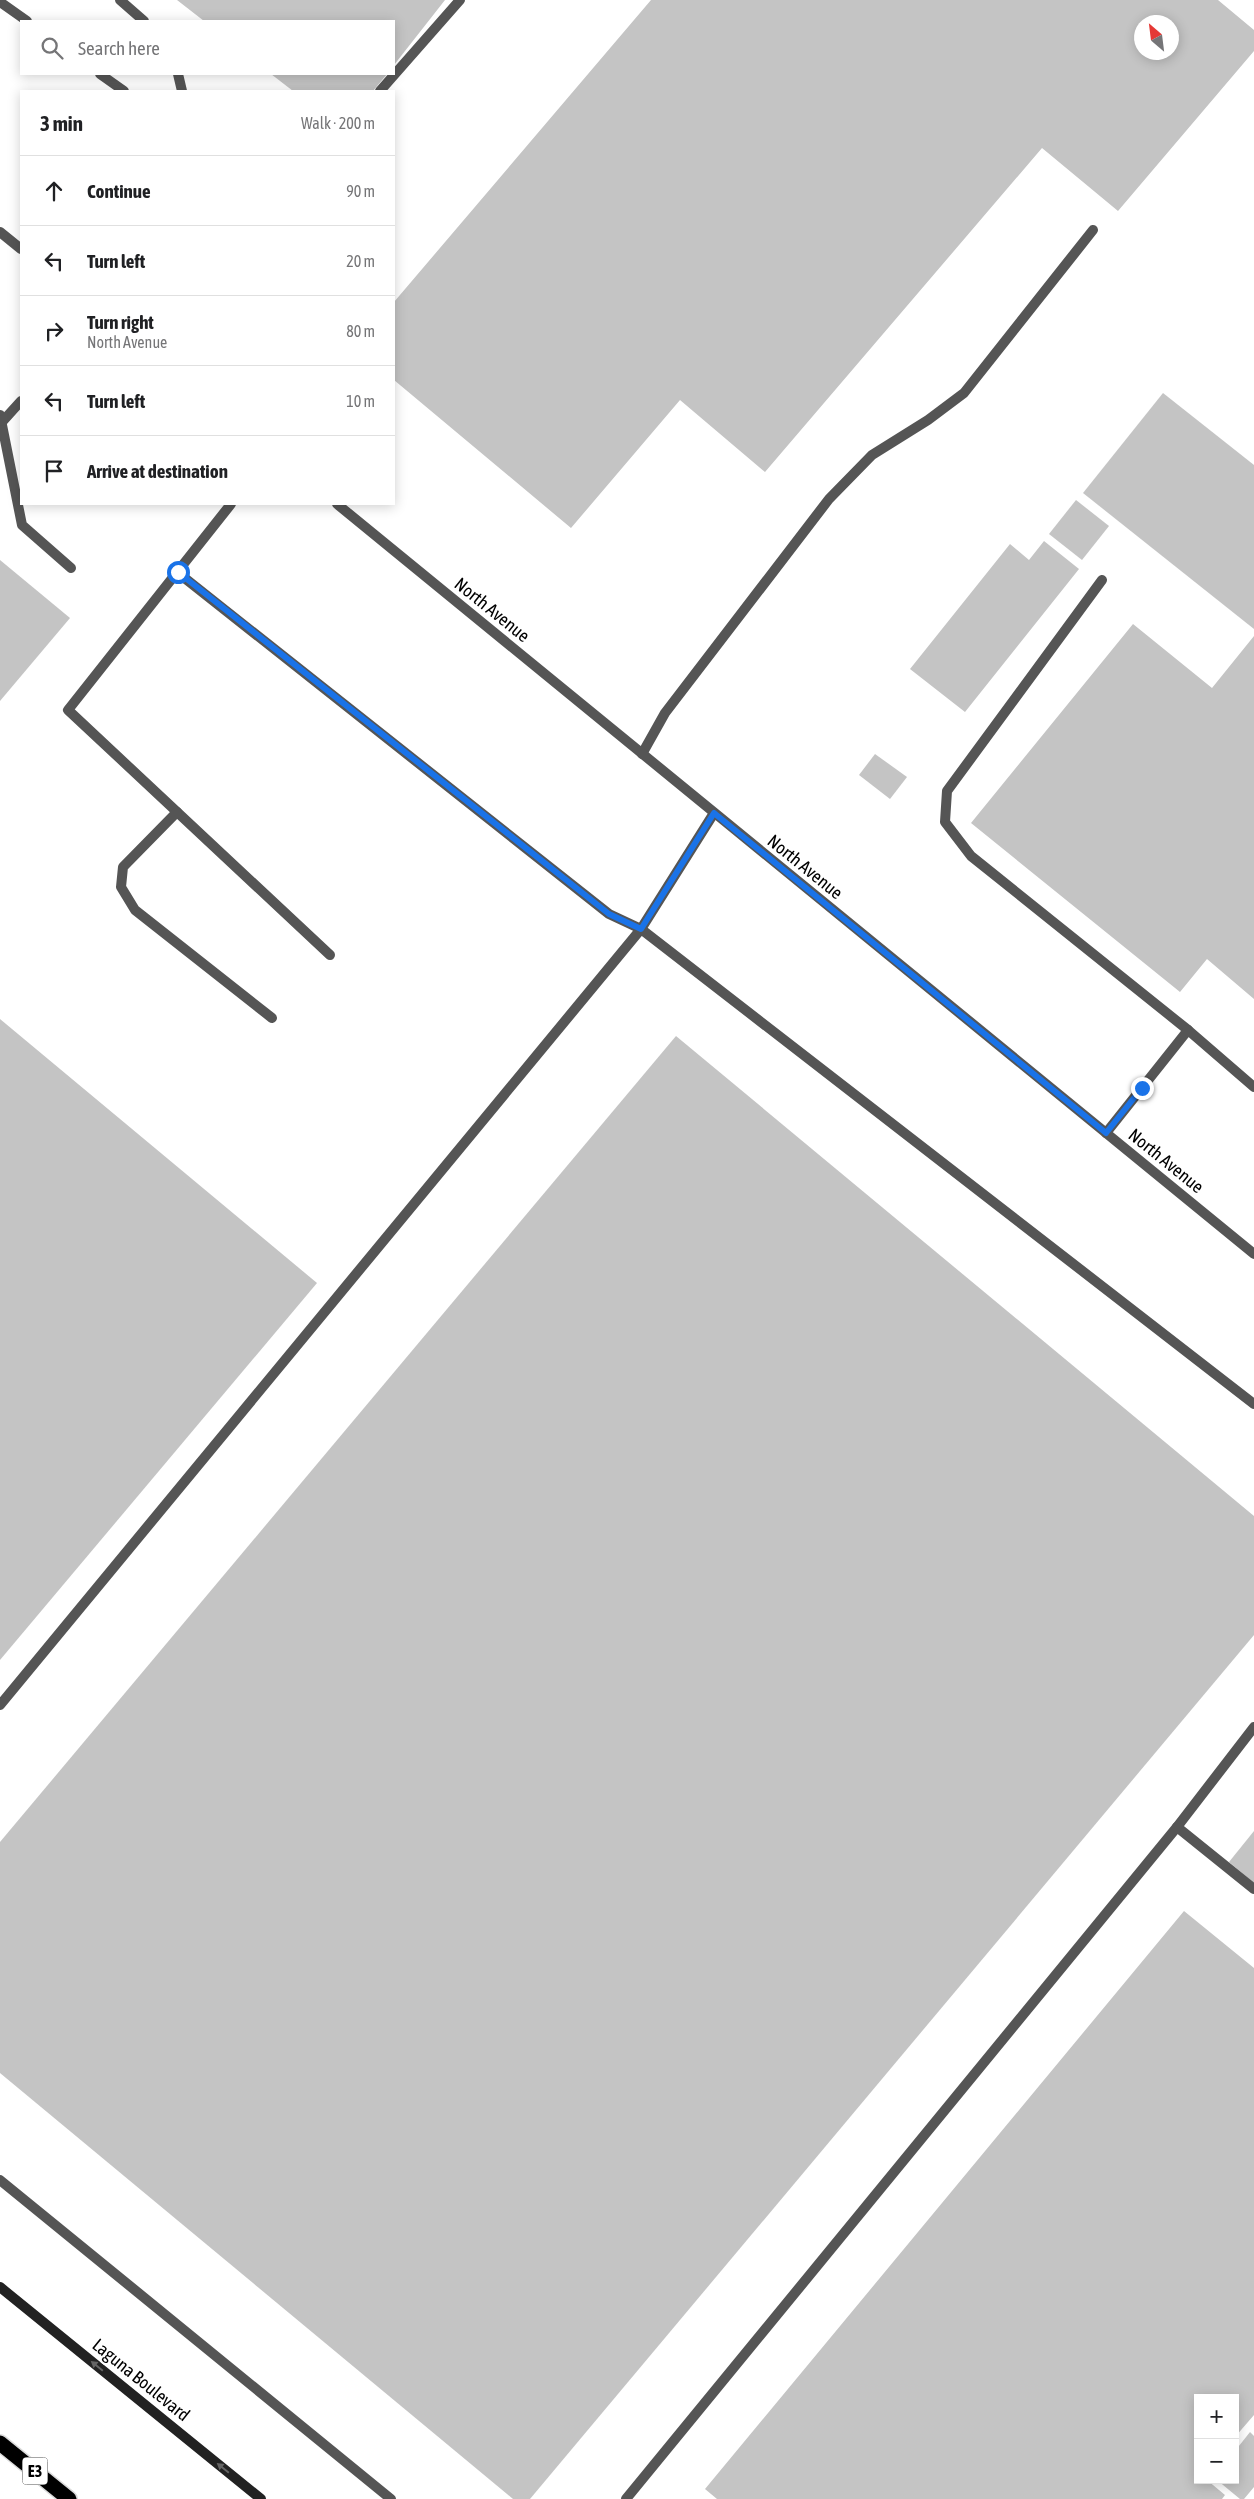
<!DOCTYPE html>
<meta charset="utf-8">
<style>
:root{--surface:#fff;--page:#f2f2f2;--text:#202124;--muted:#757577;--line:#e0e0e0}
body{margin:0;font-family:"Asap Condensed",sans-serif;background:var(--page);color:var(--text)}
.controls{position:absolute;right:15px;bottom:15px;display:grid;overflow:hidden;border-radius:0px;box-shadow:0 2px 12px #0003}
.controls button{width:45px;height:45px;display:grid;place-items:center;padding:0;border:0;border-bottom:1px solid var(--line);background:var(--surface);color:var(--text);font:25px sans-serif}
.compass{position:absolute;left:1134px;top:15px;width:45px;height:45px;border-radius:50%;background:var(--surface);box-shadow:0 2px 12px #0003;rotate:332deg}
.stop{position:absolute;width:15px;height:15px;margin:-11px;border:4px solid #1a73e8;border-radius:50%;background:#fff}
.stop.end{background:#1a73e8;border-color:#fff;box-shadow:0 1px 5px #0008}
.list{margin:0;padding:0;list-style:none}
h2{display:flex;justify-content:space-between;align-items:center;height:65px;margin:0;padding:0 20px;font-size:21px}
h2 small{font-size:16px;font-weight:400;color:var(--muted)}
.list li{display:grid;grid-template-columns:32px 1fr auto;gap:15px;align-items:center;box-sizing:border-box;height:70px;padding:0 20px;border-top:1px solid var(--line)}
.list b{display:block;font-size:19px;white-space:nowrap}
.list p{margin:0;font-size:16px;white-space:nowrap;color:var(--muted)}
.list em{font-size:16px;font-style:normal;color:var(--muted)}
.icon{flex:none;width:28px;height:28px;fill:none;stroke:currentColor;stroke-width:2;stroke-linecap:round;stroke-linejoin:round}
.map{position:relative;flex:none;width:1254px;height:2499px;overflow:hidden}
.search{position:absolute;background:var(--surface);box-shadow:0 2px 12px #0003;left:20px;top:20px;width:375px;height:55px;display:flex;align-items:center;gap:12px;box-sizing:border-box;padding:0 18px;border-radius:0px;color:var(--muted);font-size:19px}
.panel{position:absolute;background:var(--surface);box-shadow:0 2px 12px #0003;left:20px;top:90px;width:375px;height:415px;border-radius:0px}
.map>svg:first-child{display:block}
.building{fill:#c4c4c4;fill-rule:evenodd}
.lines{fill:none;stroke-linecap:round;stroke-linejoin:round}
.motorway-casing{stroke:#dbdbdb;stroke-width:18}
.service{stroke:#555;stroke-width:10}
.minor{stroke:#555;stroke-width:10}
.secondary{stroke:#222;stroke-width:10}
.motorway{stroke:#000;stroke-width:15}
.oneway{fill:#646464}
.route{stroke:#1a73e8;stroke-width:6}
.labels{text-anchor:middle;stroke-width:4;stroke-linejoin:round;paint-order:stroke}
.shield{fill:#fff;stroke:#4c4c4c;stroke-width:1}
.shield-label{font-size:16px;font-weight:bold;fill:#000}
.street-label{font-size:18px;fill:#000;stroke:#fff}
</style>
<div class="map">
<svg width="1254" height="2499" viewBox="0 0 1254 2499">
<rect width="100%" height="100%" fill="#fff"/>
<g class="building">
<path d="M177 0H445L394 65V21H204Z"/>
<path d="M651 0H1218L1254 30V51L1118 211 1042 148 765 472 680 400 571 528 394 380V302ZM1142 22H1172V52H1142Z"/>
<path d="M271 74H387L373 91H293Z"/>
<path d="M1163 393 1254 465V629L1083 493Z"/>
<path d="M1076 500 1109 526 1082 560 1049 534Z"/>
<path d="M1044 541 1079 569 965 712 910 669 1010 544 1029 560Z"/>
<path d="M0 560 70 618 0 701Z"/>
<path d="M1133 624 1212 688 1254 636V999L1207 959 1180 992 971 823Z"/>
<path d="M875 754 907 777 890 799 859 775Z"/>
<path d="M0 1019 317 1283 0 1660Z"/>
<path d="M676 1036 1254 1516V1635L530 2499H513L0 2073V1842Z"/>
<path d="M1254 1831V1883L1229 1862Z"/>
<path d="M1184 1911 1254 1968V2415L1235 2437V2398H1198V2480H1207L1225 2495 1222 2499H717L705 2489Z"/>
<path d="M1250 2432 1254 2436V2487L1244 2499H1240L1217 2480H1235V2451Z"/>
</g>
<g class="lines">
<defs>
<path id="motorway" d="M0 2443 69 2499"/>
</defs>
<use href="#motorway" class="motorway-casing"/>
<g class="service">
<path d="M120 0 144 21"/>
<path d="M0 2 27 21"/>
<path d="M100 74 124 91"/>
<path d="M178 74 182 91"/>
<path d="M380 91 460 0"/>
<path d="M0 415 22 525 71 568"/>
<path d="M3 421 21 401"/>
<path d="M231 504 68 710 330 955"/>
<path d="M177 572 609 914 641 929 714 813"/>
<path d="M1102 580 947 791 945 822 971 856 1188 1030"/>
<path d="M642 754 665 713 829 499 872 455 928 420 964 393 1093 230"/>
<path d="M177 812 123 867 121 887 135 910 272 1018"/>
<path d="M1106 1133 1188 1030 1254 1087"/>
<path d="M0 1705 641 929 1254 1404"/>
<path d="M1177 1827 1254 1889"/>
<path d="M0 2180 391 2499"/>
<path d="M626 2499 1177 1827 1254 1727"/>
</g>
<g class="minor">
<path d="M0 232 21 249"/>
<path d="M337 504 1254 1254"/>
</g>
<path class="secondary" d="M0 2287 261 2499"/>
<use href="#motorway" class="motorway"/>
</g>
<defs><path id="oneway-solid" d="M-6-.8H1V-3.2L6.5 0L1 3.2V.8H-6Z" transform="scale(1.25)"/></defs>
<g class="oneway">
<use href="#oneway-solid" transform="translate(97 2366) rotate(-141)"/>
<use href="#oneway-solid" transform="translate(223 2468) rotate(-141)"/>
</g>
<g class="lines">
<path class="route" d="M178 572 609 914 641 929 714 813 1106 1133 1142 1088"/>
</g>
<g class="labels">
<rect class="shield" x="22.5" y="2457.5" width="25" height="27" rx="4"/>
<g class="shield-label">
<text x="35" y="2477">E3</text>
</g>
<g class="street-label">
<text transform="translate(492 610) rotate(39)" y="6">North Avenue</text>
<text transform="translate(805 867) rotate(39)" y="6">North Avenue</text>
<text transform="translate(1166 1161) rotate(39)" y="6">North Avenue</text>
<text transform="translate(141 2380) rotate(39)" y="6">Laguna Boulevard</text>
</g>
</g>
</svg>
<div class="controls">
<button>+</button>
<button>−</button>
</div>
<svg class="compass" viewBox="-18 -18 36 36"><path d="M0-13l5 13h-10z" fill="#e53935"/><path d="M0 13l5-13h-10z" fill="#757577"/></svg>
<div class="stop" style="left:178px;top:572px"></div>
<div class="stop end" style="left:1142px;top:1088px"></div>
<div class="search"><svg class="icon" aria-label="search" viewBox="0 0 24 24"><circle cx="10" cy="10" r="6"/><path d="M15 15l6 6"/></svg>Search here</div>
<section class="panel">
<h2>3 min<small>Walk · 200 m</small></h2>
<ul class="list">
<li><svg class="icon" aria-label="ahead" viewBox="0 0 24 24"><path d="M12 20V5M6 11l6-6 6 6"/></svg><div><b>Continue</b></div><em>90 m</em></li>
<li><svg class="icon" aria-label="left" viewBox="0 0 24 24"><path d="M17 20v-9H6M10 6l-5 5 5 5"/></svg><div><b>Turn left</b></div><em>20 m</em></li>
<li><svg class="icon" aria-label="right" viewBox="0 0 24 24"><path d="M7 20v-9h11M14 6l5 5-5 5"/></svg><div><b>Turn right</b><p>North Avenue</p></div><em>80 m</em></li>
<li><svg class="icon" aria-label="left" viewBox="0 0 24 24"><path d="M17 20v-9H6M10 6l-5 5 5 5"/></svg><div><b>Turn left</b></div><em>10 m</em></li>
<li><svg class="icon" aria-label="arrive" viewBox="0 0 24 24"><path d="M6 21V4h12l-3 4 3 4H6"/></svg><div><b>Arrive at destination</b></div></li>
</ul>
</section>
</div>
